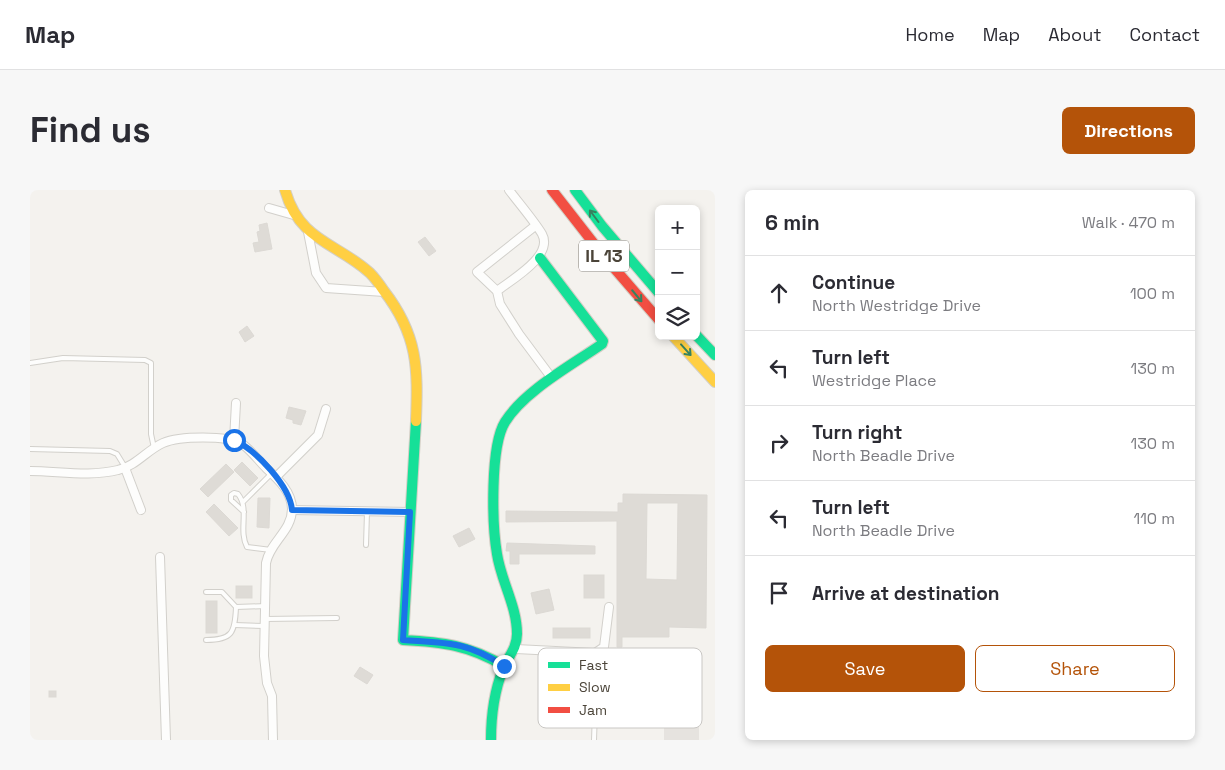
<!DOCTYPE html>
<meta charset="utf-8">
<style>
:root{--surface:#fff;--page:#f7f7f7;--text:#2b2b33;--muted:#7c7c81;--line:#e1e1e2;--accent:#b45309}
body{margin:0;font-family:"Space Grotesk",sans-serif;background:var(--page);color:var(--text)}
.controls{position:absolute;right:15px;top:15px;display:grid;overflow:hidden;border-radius:8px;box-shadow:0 2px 8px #0003}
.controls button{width:45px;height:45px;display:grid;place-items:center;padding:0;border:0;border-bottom:1px solid var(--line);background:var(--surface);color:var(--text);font:25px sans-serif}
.stop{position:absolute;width:15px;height:15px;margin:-11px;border:4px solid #1a73e8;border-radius:50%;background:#fff}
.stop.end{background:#1a73e8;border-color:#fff;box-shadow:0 1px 5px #0008}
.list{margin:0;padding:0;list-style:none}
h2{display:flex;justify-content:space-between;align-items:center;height:65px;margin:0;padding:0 20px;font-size:21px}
h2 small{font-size:16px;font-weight:400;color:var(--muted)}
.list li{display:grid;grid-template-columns:32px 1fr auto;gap:15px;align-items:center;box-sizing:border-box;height:75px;padding:0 20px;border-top:1px solid var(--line)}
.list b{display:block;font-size:19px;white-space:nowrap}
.list p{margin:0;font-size:16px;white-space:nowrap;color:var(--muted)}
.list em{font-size:16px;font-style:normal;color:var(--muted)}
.actions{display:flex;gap:10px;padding:15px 20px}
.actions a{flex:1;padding:11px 0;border:1px solid var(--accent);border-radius:8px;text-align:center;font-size:18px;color:var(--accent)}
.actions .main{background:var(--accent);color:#fff}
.icon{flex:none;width:28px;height:28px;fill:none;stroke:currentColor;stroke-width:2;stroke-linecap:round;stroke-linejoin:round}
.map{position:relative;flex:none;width:685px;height:550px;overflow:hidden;border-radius:8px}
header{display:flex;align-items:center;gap:30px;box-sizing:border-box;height:70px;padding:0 25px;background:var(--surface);border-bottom:1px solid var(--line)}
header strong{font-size:24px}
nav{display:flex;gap:28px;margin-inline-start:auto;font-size:18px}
.intro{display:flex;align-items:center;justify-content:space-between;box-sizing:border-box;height:120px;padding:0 30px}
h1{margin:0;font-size:35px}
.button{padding:12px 22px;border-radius:8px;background:var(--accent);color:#fff;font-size:18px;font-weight:700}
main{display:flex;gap:30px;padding:0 30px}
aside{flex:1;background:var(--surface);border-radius:8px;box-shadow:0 2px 8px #0003}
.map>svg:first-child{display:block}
.parking{fill:#e6e3df}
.building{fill:#dedbd6;stroke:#dcd9d4;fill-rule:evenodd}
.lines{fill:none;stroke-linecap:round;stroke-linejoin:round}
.lane-casing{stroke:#d2d0cb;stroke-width:6}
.street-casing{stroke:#d2d0cb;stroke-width:10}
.fast-casing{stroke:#d3cfc5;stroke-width:12}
.slow-casing{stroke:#d3cfc5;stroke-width:12}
.jam-casing{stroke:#d3cfc5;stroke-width:12}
.lane{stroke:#fdfdfc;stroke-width:4}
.street{stroke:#fdfdfc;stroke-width:8}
.fast{stroke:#16e098;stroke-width:10}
.slow{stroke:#ffcf43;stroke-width:10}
.jam{stroke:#f24e42;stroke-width:10}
.oneway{stroke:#36825f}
.route{stroke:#1a73e8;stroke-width:6}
.labels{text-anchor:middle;stroke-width:5;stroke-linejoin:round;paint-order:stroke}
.shield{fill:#fff;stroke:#817c74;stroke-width:1}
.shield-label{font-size:18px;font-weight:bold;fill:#4b4439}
.key{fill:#fff;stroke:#c9c7c4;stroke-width:1}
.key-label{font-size:14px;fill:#4b4439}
</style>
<header>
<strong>Map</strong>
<nav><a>Home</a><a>Map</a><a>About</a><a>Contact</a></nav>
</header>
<div class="intro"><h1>Find us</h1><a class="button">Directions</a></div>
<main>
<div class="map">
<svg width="685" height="550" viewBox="0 0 685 550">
<rect width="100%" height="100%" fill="#f4f2ee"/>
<path class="parking" d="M634 508 669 509V550H634Z"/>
<g class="building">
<path d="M237 33 242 59 225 62 223 53 229 52 227 42 230 41 229 35Z"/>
<path d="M395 47 406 61 399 66 388 52Z"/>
<path d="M217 136 224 146 215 152 209 142Z"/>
<path d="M259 217 276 221 271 235 263 233V230L256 228Z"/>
<path d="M212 272 228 288 220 296 204 280Z"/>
<path d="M196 274 204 282 178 307 170 299Z"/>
<path d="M593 304 677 305 676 438 639 437V447H592V457H587V331L476 332V321L588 322V313H593ZM617 313H648L647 390 616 389Z"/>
<path d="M228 308H240L239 338 227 337Z"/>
<path d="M184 314 208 338 199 346 176 322Z"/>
<path d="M439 338 445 349 429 357 423 346Z"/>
<path d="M477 353 565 356V364H489V374H480V361H476Z"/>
<rect x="554" y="385" width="20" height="23"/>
<rect x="206" y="396" width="16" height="12"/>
<path d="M519 399 524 420 506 424 501 403Z"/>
<rect x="176" y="411" width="11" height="32"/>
<rect x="523" y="438" width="37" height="10"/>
<path d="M330 477 343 485 337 494 324 486Z"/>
<rect x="19" y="501" width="7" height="6"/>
</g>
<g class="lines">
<defs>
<g id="lane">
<path d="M0 173 33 168 115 170 121 173V244L124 258"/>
<path d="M0 259 80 261 87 264 95 277"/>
<path d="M214 311 242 283"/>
<path d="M214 322 201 310V305L204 303 208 304C220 319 208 340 217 357L241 360"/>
<path d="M336 355 337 322"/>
<path d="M176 402H192L206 417 236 416"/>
<path d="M235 429 307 428"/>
<path d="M205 435 235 436"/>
<path d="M176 450C202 450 205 443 206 417"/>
<path d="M539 506 562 508 565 521 564 550"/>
</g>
<g id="street">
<path d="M239 18 267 26"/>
<path d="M505 36 447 82 467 101 470 114 489 144 518 183"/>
<path d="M278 42 286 83 296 98 354 102"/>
<path d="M467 101C481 90 524 66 512 44 505 32 488 12 479 0"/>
<path d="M204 250 206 213"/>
<path d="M95 278 111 320"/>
<path d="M0 281C28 281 60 287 88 280 106 276 117 260 133 253 149 246 197 245 212 254 221 260 228 270 236 278 248 289 262 302 262 319 262 341 240 352 236 373L234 466 237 493 242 506 243 550"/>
<path d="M246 287 288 245 296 219"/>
<path d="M262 320 381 322"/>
<path d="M130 367 136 550"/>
<path d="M486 459 565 463 574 457 579 417"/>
</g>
<g id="fast">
<path d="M545 0 572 36 629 103"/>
<path d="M666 145 685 165"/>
<path d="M386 231 373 450C412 452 439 455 474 476"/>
<path d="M461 550C461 526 464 502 473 479 478 467 487 458 487 444 487 416 471 391 467 364 462 335 460 256 475 232 494 201 542 175 572 154L573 151 510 68"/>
</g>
<g id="slow">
<path d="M255 0C270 52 306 52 340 83 345 88 350 95 354 101 388 145 388 178 386 231"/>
<path d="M643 146 685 192"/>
</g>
<path id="jam" d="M522 0 572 64 629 130"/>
</defs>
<use href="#lane" class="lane-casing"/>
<use href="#street" class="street-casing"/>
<use href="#fast" class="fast-casing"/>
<use href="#slow" class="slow-casing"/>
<use href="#jam" class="jam-casing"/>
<use href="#lane" class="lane"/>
<use href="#street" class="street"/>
<use href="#fast" class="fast"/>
<use href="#slow" class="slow"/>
<use href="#jam" class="jam"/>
</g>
<defs><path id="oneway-shaft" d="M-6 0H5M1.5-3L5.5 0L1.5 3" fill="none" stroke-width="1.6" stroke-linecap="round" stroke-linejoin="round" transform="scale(1.25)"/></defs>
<g class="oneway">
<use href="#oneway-shaft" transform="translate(564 26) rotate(-127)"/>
<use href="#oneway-shaft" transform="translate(607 106) rotate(50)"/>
<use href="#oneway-shaft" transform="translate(656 160) rotate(48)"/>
</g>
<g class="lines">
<path class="route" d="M204 250C226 260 260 296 262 320L380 322 373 450C416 453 436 451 474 476"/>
</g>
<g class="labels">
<rect class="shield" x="549" y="50.5" width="50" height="31" rx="4"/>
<g class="shield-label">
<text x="574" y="72">IL 13</text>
</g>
</g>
<rect x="508" y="458" width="164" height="80" rx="8" class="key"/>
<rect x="518" y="472" width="22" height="6" fill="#16e098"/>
<rect x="518" y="494" width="22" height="7" fill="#ffcf43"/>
<rect x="518" y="517" width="22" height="6" fill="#f24e42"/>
<g class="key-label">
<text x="549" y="480">Fast</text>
<text x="549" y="502">Slow</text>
<text x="549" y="525">Jam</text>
</g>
</svg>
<div class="controls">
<button>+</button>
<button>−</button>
<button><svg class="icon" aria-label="layers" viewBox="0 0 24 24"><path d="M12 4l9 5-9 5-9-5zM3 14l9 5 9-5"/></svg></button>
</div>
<div class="stop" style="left:204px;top:250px"></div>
<div class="stop end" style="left:474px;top:476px"></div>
</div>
<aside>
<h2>6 min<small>Walk · 470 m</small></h2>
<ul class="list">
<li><svg class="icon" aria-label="ahead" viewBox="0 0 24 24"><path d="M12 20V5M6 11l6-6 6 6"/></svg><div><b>Continue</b><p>North Westridge Drive</p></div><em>100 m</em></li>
<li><svg class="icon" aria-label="left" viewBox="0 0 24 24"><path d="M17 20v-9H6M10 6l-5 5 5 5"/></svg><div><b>Turn left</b><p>Westridge Place</p></div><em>130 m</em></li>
<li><svg class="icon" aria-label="right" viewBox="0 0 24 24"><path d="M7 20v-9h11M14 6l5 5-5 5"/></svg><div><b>Turn right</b><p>North Beadle Drive</p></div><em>130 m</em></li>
<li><svg class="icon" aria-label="left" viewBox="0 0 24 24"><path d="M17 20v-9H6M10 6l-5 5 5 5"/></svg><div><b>Turn left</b><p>North Beadle Drive</p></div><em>110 m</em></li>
<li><svg class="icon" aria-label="arrive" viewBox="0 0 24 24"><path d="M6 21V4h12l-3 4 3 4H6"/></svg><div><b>Arrive at destination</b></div></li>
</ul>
<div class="actions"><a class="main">Save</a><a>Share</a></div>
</aside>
</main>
